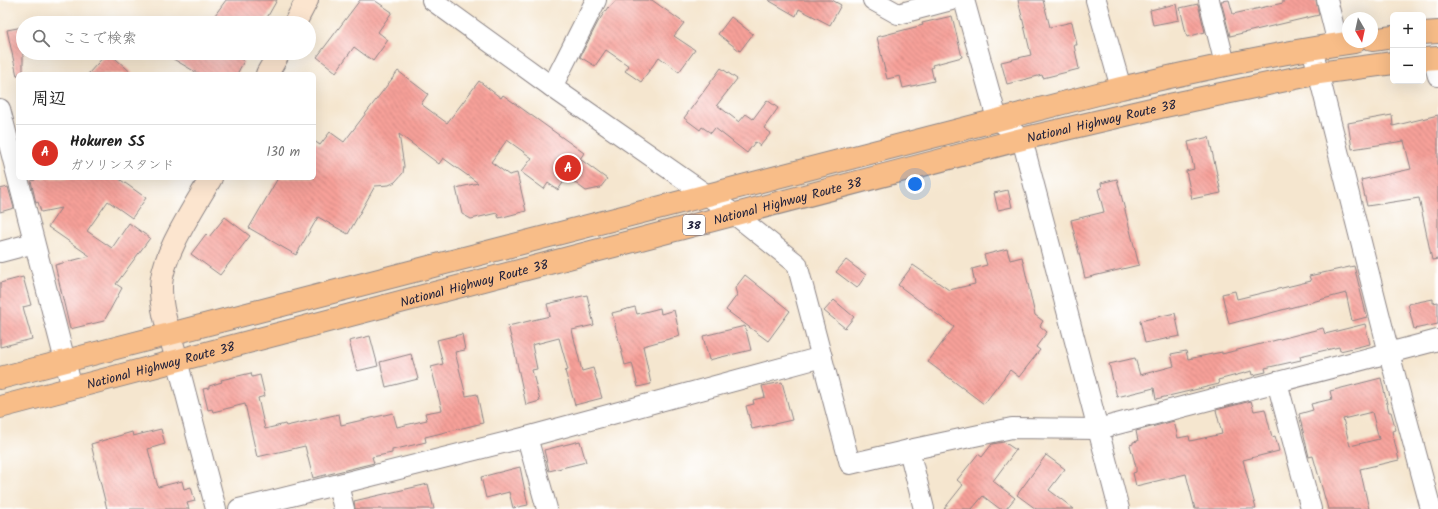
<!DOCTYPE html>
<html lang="ja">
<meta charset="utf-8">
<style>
:root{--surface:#fff;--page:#f2f2f2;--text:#222;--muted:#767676;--line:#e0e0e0;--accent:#d93025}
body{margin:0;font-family:Kalam,"Klee One",sans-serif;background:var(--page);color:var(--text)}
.controls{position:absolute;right:12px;top:12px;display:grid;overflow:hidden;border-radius:6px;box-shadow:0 4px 16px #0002}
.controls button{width:36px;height:36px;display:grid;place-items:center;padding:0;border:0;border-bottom:1px solid var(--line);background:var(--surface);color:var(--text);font:20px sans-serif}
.compass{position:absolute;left:1342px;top:12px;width:36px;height:36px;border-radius:50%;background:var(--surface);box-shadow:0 4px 16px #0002;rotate:171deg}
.you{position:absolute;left:915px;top:184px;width:14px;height:14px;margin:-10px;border:3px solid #fff;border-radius:50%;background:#1a73e8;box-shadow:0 0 0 6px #1a73e833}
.badge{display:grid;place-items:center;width:26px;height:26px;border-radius:50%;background:var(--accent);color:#fff;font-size:13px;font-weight:700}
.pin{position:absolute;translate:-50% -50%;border:2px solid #fff;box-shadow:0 1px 4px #0006}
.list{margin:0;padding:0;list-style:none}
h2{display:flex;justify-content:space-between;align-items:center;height:52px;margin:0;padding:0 16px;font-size:17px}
h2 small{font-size:13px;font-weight:400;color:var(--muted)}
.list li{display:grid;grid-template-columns:26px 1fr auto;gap:12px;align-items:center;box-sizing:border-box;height:56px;padding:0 16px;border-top:1px solid var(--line)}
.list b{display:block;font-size:15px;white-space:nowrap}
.list p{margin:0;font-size:13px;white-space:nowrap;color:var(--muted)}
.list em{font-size:13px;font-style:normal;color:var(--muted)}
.icon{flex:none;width:22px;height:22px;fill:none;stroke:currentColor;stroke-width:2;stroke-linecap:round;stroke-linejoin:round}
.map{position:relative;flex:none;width:1438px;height:509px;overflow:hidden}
.search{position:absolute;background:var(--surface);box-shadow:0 4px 16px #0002;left:16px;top:16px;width:300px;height:44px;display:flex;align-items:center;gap:10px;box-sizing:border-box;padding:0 14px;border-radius:22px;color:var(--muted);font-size:15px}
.panel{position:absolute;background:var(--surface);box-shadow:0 4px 16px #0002;left:16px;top:72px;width:300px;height:108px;border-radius:6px}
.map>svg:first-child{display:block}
.building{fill:url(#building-back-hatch);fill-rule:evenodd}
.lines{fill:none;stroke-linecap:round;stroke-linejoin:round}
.street-casing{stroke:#8c8485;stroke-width:22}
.secondary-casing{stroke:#8c8485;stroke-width:24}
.highway-casing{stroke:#8c8485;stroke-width:24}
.street{stroke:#fff;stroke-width:20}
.secondary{stroke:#fce5cf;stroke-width:22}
.highway{stroke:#f8bd88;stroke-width:22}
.labels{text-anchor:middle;stroke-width:3;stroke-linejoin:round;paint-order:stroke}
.shield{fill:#fff;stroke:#646476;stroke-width:1}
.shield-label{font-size:12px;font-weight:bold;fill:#22223b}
.street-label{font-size:13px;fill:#22223b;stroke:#fff}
</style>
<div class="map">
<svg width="1438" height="509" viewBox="0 0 1438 509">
<defs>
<pattern id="building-back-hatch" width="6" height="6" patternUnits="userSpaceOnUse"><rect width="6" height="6" fill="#f7a099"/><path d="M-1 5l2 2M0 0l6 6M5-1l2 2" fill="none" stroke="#c8827e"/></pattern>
</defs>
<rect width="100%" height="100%" fill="#fff"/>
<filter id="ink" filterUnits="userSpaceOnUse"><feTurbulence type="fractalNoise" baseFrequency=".025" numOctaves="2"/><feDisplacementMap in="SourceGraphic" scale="8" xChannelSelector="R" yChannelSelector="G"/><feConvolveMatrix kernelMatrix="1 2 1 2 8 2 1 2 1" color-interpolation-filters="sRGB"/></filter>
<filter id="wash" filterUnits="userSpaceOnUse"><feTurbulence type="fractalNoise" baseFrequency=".012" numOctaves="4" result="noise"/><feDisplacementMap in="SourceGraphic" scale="16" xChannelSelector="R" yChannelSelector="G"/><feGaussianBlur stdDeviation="0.9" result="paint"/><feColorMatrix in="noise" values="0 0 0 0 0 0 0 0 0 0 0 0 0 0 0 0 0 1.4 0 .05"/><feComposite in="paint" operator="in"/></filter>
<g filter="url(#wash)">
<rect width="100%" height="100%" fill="#f5e6cf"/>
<g id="blocks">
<g class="building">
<path d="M226 0H277L264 23H227L215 15Z"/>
<path d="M360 0H374L392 12 378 32 388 40 373 61 354 47 336 72 317 57Z"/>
<path d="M616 0H652L684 23 674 36 695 50 679 72 659 57 641 82 625 71 629 66 606 50 595 66 580 57 598 22 608 7 609 8Z"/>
<path d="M768 0H832L841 5 830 25 799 9 796 16Z"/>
<path d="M1018 0H1043L1050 27 1072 22 1077 45H1074L1079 69 1043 78 1042 75 1007 84 1001 62 1031 55Z"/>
<path d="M1229 0 1233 14 1283 3V0H1316L1319 15 1230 36 1221 1Z"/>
<path d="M1176 4 1179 20 1153 25 1150 10Z"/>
<path d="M1198 4 1205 32 1187 37 1180 8Z"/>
<path d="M952 16 962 57 932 65 933 67 931 68 934 81 903 88 900 76 887 79 877 37 923 25 922 23Z"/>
<path d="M731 17 753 34 740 51 718 34Z"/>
<path d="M23 27V74H18L17 76 7 30Z"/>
<path d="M107 53H109L133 74H88Z"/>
<path d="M163 53H230L244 61 237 74H199Z"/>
<path d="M721 68 737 79 717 105 739 122 746 114 753 119 767 100 778 108 764 128 771 133 760 146 755 142 747 153 715 128 711 133 702 127 700 130 684 118Z"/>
<path d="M398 71 428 94 421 104 447 123 479 81 501 98 503 95 584 153 580 159 607 179 600 188 586 191 567 177 558 190 548 183 544 189 521 172 532 158 507 140 491 162 509 175 517 173 526 211 499 218 497 213 471 219 462 214 456 188 478 183 443 158 439 164 399 134 404 166 403 173 395 182 389 185 375 186 348 234 318 217 296 255 249 228 278 178H314V141L320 145 330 132 344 142Z"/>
<path d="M1392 115 1393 126 1438 115V259L1432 260 1419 198 1367 206 1361 180 1411 169 1404 141 1352 149 1348 123Z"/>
<path d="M1209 137 1221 193 1192 199 1186 171 1194 169 1188 142Z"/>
<path d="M35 178H118L146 198 132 218 108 201 87 231 112 248 129 223 150 238 116 284 122 288 104 321 70 329 55 265 90 256 48 227 61 208 41 212 38 202 36 203 31 181 35 180Z"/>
<path d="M1117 179 1139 265 1085 278 1071 220 1104 212 1098 189 1102 188 1101 183Z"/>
<path d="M8 187 14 208 0 212V189Z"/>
<path d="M1008 190 1012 207 998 210 994 193Z"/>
<path d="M225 217 250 236 220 275 191 254 206 234 209 237Z"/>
<path d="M1007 249 1010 260 1022 257 1035 315 1043 321 1040 326 1047 332 1036 347 1040 350 1019 377 1010 370 984 404 928 362 954 327 898 285 913 265 949 290 975 284 972 269 987 265 984 255Z"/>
<path d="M846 260 866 275 857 288 836 272Z"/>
<path d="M1354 266 1367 317 1352 321 1346 293 1229 324 1222 294 1235 291 1237 299 1311 281 1309 276Z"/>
<path d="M745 275 790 311 768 341 726 310 737 295 735 288Z"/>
<path d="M23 277 31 305 23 307 32 339 0 347V283Z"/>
<path d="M587 295 594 325 572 330 582 371 593 368 602 398 575 405 565 371 568 370 559 338 532 345 537 369 532 370 540 401 526 405 514 349 508 326 550 316 547 304Z"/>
<path d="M1433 299V303L1438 302V324L1414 329 1408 304Z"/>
<path d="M834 300 854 317 845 328 824 311Z"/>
<path d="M635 307 637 314 660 308 661 314 674 310 680 336 643 346 651 384 638 387 632 363 625 365 612 313Z"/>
<path d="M1175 313 1180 336 1145 343 1140 321Z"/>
<path d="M1365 324 1370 344 1340 351 1339 347 1300 356 1301 360 1265 368 1266 372 1253 375 1252 371 1218 380 1219 384 1156 399 1154 388 1117 397 1109 364 1135 358 1140 375 1174 366 1171 354 1186 351 1188 359 1222 352V354L1323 328 1325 334Z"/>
<path d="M745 326 751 350 709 360 703 336Z"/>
<path d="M462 334 465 350 455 352 466 396 477 394 483 423 425 437 426 442 392 450V453L372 457 374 463 313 478 305 446 257 457 245 404 213 412 212 409 208 410 203 389 209 388V386L222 382 221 380 251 373 252 377 260 375 265 396 258 398 265 429 285 424 286 426 339 414 341 425 393 413 397 427 427 420 425 413 442 410 431 367 443 364 437 340Z"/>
<path d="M370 336 378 366 357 371 349 341Z"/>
<path d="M411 354 418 379 386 387 380 362Z"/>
<path d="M1381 378 1389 412H1391L1396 430 1392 431 1399 460 1360 469 1369 509H1328L1313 456 1309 457 1299 414 1313 410 1311 404 1332 399 1330 391ZM1372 412 1379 439 1350 446 1343 419Z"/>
<path d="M782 382 792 420 752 429 746 406 754 404 753 400 765 397 762 386Z"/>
<path d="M1251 401 1254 411 1265 409 1272 437 1275 436 1279 451 1243 460 1256 509H1195L1186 474 1136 486 1133 473 1136 472V467L1130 445 1133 444V442L1138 441 1136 431 1174 421 1178 438 1189 436 1190 441 1222 434 1216 410Z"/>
<path d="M161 429 165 444 148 449 158 487 182 481 184 489 191 487 195 501 187 503 189 509H107L91 444 132 432 133 436Z"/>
<path d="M580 441 586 462 549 471 544 450Z"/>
<path d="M1004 442 1016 450 993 481 1015 498 1006 509H1000L983 496 972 509H944L963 485 957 480 978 454 982 457 992 444Z"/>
<path d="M1046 455 1065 469 1049 490 1074 509H1036L1017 495Z"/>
<path d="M520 467 528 505 513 508 509 492 486 498 481 477Z"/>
<path d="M428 484 434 509H355L354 501Z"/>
</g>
</g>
</g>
<g filter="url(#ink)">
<use href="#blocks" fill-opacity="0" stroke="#8c8485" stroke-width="1"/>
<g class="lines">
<defs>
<g id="street">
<path d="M432 0 552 87 734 214 797 264 850 464 909 450 1012 428 1098 429 1438 340"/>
<path d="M873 0 898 14 951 0"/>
<path d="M964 0 997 119 1022 139 1119 509"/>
<path d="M1096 0 1121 88"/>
<path d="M1209 0 1225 64"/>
<path d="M1327 0 1338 44"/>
<path d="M1312 48 1389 353 1431 509"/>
<path d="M1433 58 1438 76"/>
<path d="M552 87 596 0"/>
<path d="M0 109 72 388"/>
<path d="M0 252 34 243"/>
<path d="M177 360 216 509"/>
<path d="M1277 382 1311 509"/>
<path d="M527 437 547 509"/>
<path d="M909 450 924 509"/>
<path d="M338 485 344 509"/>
<path d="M239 509 527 437 822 357"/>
</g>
<g id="secondary">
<path d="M295 23 307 0"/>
<path d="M267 74 279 53"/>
<path d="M177 360C171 337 161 313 161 289 160 257 195 206 211 178"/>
</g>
<g id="highway">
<path d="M1423 33 1438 32"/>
<path d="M1372 40 1393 37"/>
<path d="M1423 59 1438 58"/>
<path d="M0 378 1121 88C1198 70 1275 53 1354 42"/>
<path id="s1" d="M0 407 1022 139 1160 107 1319 73 1393 63"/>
</g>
</defs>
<use href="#street" class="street-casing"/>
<use href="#secondary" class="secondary-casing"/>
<use href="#highway" class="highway-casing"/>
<use href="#street" class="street"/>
<use href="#secondary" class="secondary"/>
<use href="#highway" class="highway"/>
</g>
</g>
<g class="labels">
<rect class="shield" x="683" y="215" width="22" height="20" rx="3"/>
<g class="shield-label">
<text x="694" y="229">38</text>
</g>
<g class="street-label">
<text dy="5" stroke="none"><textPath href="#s1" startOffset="1138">National Highway Route 38</textPath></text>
<text dy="5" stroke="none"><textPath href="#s1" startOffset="814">National Highway Route 38</textPath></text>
<text dy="5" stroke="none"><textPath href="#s1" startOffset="490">National Highway Route 38</textPath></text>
<text dy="5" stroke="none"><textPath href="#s1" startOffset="166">National Highway Route 38</textPath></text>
</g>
</g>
</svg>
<div class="controls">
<button>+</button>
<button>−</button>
</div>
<svg class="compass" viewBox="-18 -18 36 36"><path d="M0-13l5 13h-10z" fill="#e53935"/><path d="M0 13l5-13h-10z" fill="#767676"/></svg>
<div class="you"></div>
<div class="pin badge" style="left:568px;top:168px">A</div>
<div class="search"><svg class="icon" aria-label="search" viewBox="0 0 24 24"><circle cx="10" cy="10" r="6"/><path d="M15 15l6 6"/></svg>ここで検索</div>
<section class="panel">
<h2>周辺<small></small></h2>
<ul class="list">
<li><span class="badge">A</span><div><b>Hokuren SS</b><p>ガソリンスタンド</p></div><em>130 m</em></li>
</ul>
</section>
</div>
